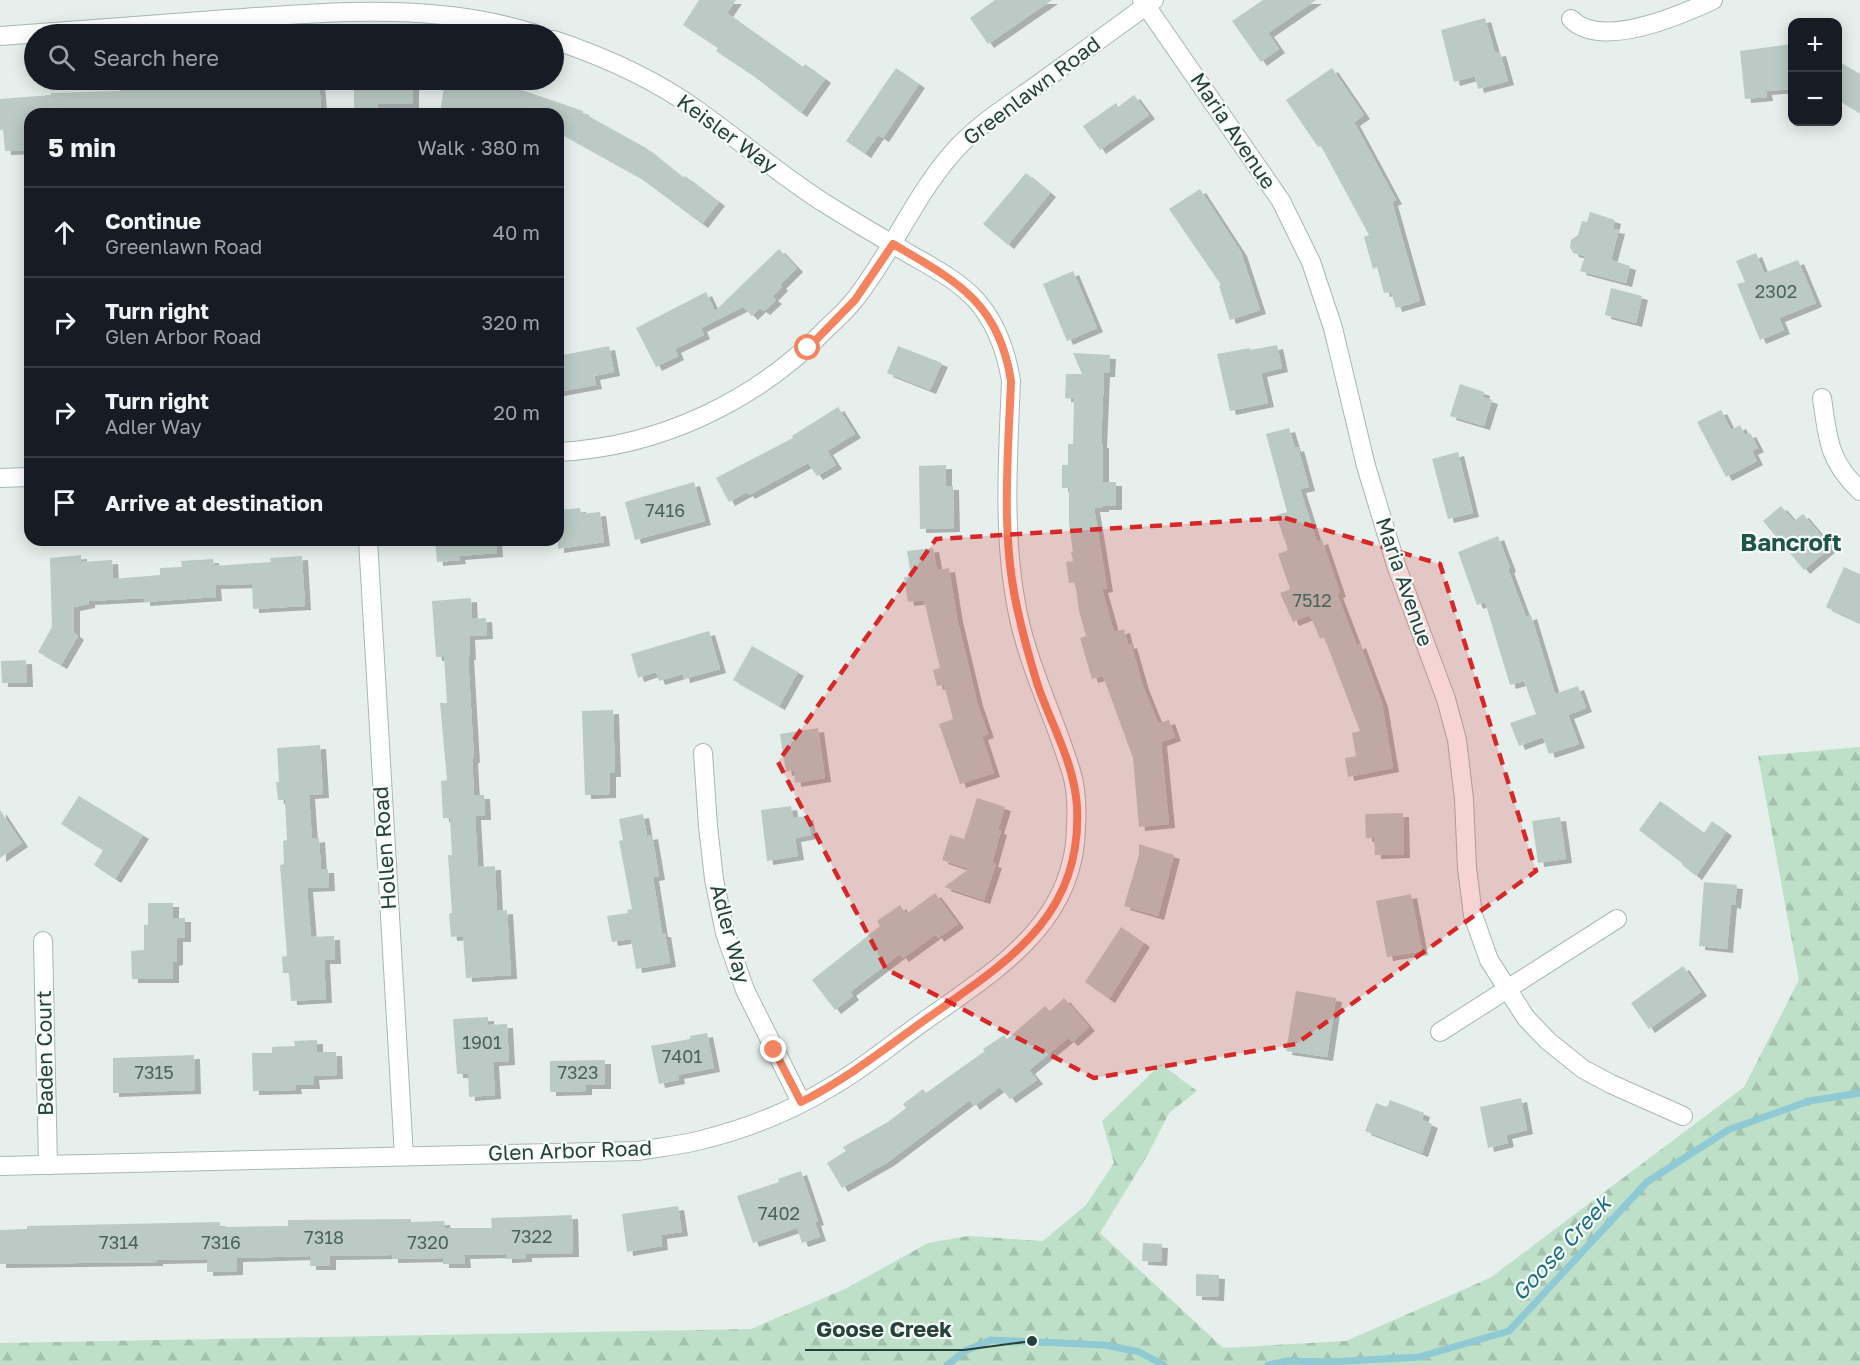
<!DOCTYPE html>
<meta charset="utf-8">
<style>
:root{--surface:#171b24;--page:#242831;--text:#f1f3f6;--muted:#9ea1a6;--line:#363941}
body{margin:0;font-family:"Golos Text",sans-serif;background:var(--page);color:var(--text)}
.controls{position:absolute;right:18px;top:18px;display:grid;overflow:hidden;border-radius:12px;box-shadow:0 3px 15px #0003}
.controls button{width:54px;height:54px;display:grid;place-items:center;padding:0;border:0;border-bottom:2px solid var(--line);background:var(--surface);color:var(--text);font:30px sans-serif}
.stop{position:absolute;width:18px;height:18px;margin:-14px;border:4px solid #f4845f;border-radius:50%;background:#fff}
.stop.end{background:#f4845f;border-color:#fff;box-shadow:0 2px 6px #0008}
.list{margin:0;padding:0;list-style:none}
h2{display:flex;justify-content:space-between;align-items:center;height:78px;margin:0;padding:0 24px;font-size:26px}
h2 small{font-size:20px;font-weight:400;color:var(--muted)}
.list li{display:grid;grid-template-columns:39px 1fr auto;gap:18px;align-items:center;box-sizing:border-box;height:90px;padding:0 24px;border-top:2px solid var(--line)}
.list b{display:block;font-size:22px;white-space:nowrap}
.list p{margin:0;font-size:20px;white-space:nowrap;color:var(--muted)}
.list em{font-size:20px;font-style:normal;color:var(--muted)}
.icon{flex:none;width:33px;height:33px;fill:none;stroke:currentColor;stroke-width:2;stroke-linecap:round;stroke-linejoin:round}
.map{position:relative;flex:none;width:1860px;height:1365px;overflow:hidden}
.search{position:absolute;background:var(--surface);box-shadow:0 3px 15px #0003;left:24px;top:24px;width:540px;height:66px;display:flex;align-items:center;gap:15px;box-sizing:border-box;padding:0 21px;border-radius:33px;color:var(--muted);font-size:22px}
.panel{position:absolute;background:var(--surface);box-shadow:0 3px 15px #0003;left:24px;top:108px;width:540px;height:438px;border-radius:18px}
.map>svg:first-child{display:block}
.forest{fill:url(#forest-firs)}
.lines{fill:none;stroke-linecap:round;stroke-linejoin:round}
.stream{stroke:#8ec9d4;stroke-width:7}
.building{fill:#bbcac4;filter:url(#shadow)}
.street-casing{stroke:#a8b8b2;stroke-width:20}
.street{stroke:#fff;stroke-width:18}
.route{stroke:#f4845f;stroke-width:8}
.marked{fill:#d62828;fill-opacity:0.2;stroke:#d62828;stroke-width:4.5;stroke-dasharray:12 8;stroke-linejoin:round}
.labels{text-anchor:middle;stroke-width:4.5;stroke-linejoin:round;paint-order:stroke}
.number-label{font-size:18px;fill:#4a645c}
.street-label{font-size:21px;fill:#24423a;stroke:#f7fbf9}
.water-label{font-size:22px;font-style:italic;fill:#1c6f80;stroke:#f7fbf9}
.quarter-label{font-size:24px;font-weight:bold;fill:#1f5548;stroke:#f7fbf9}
.leader{fill:none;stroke:#24423a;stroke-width:2}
.callout-dot{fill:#24423a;stroke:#f7fbf9;stroke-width:2}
.callout-label{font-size:22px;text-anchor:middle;font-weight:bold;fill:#24423a;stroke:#f7fbf9;stroke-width:4.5;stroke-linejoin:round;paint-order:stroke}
</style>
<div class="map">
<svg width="1860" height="1365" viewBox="0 0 1860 1365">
<defs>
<pattern id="forest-firs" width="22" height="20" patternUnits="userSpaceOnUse" patternTransform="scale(1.5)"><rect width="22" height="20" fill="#bfe0c8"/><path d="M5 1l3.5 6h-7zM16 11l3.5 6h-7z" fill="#a4c1ad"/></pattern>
<filter id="shadow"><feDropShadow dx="6" dy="4" stdDeviation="0" flood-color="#0004"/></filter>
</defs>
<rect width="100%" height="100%" fill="#e6efeb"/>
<path class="forest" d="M1860 747V1365H0V1343L751 1329 847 1288 928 1243 968 1236 1043 1241 1086 1205 1114 1163 1102 1121 1161 1064 1197 1091 1169 1113 1147 1156 1100 1233 1223 1348 1346 1341 1490 1278 1744 1087 1799 980 1758 756Z"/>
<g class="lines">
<g class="stream">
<path d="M947 1365 965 1351 991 1340 1105 1345 1139 1352 1164 1365"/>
<path d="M1268 1365 1288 1361 1329 1362 1419 1357 1509 1331 1647 1182 1728 1130 1809 1101 1860 1093"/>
</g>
</g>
<g class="building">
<path d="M699 0H736L727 13 803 67 805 64 825 79 801 113 755 77 716 51 718 48 683 25Z"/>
<path d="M995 0H1052L988 44 970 18Z"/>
<path d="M1263 0H1316L1268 33 1279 49 1261 62 1232 21Z"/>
<path d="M1485 18 1495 53 1500 52 1508 81 1478 89 1475 76 1454 82 1441 30Z"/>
<path d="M1792 44 1791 89 1766 91 1767 97 1745 99 1740 51Z"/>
<path d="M1838 61 1860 74V113L1838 100Z"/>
<path d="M896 68 919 84 883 138 878 135 865 154 846 141Z"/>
<path d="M1332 68 1364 115 1354 122 1396 200 1392 202 1420 301 1396 308 1391 292 1384 293 1377 267 1373 269 1364 237 1369 235 1321 146 1318 147 1286 100Z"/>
<path d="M217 80H319L321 109 291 111V114H223V109L174 112V114H30V150L5 151 3 130H0V99L51 95V93L120 91V86Z"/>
<path d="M354 80H413V104H378V109H354Z"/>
<path d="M445 80H473L504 84 583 111V113L646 148 683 178 685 176 719 202 702 224 639 177 558 132V114H506L485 107V112L466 109 465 114H440Z"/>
<path d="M1134 95 1149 115 1100 150 1083 126 1116 103 1118 107Z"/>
<path d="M1026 173 1050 193 1008 245 983 224Z"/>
<path d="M1200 189 1241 252 1260 310 1230 320 1219 286 1221 285 1169 209Z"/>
<path d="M1590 212 1615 220 1613 229 1619 230 1611 260 1630 266 1626 283 1580 271 1585 256 1573 253 1570 247 1571 240 1578 235 1582 221 1587 222Z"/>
<path d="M779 249 797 268 780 285 782 287 772 297 776 300 764 311 760 308 752 316 743 307 701 328 704 335 675 349 678 356 656 367 636 328 706 292 715 311Z"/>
<path d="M1756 253 1764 273 1798 260 1816 303 1779 318 1784 330 1760 340 1737 284 1745 282 1736 261Z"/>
<path d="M1073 271 1097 328 1067 341 1043 284Z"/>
<path d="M1611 288 1642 296 1636 323 1605 315Z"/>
<path d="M1277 345 1282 368 1261 373 1268 403 1230 411 1217 354 1250 348V350Z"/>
<path d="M609 346 614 372 594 376 596 385 558 392V356Z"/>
<path d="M898 346 942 363 930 390 887 373Z"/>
<path d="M1073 353 1110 355 1109 373H1104L1101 444H1103V482H1116V506H1103V508H1094L1107 588 1102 589 1114 632 1124 629 1128 645 1131 644 1143 686 1158 723 1169 720 1175 737 1161 742 1169 824 1139 827 1133 758 1103 676 1092 679 1080 638 1086 636 1079 611 1075 582 1069 583 1066 562 1073 561 1071 552H1073L1069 524V488H1062V465H1068V444H1073L1074 399 1065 398 1066 374H1082Z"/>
<path d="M1460 384 1484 392 1483 397 1492 400 1484 426 1450 416Z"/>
<path d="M838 407 855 434 827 451 836 465 817 476 808 463 749 495 747 492 729 502 716 478 793 438 792 436Z"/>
<path d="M1721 410 1731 430 1740 425 1745 435 1750 433 1758 448 1752 451 1757 461 1726 477 1697 422Z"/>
<path d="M1289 428 1295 448 1298 447 1309 487 1300 489 1317 542 1322 540 1340 593 1337 594 1344 612 1357 646 1360 644 1382 703 1393 768 1348 777 1345 758 1356 756 1352 733 1360 731 1324 637 1320 639 1310 615 1293 622 1280 593 1290 589 1278 554 1288 550 1276 515 1287 512 1266 434Z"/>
<path d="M1458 452 1473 513 1448 519 1432 459Z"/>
<path d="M946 465V486H953L954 528 920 529 919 466Z"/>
<path d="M694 482 705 521 635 540 625 502Z"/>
<path d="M1781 506 1794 521 1803 514 1831 547 1804 570 1763 521Z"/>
<path d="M580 508 581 514 600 512 604 542 558 549V510Z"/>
<path d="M1498 536 1510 568 1508 569 1526 617 1531 615 1555 694 1578 686 1586 708 1568 715 1579 744 1549 754 1543 737 1519 746 1510 723 1536 714 1524 681 1510 685 1485 602 1477 605 1458 552Z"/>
<path d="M435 540H496L497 553 459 556 460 560 437 562Z"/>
<path d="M933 548 937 570 949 568 957 618 977 702 988 734 982 736 994 773 960 784 939 724 953 719 944 685 937 686 933 670 940 668 924 600 908 602 904 577 911 576 907 551Z"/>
<path d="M81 555V562L112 560 113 579 160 575V568L182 567 181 561 213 559 214 566 271 562 270 558 302 556 305 606 253 609 252 584 215 585 216 597 144 602V598L89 601V604L74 607V633L78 636 61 665 38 652 52 627 50 558Z"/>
<path d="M1844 567 1860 574V623L1826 607Z"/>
<path d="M471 598 472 619 486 618 487 635 469 636 470 656H468L474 759H472L474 795H484L485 816H475L478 867 495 866 497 911 507 910 511 975 466 978 463 936 451 937 449 914 452 913 448 855H452L450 818H443L441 781 447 780 440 703H447L444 657H436L432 601Z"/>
<path d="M709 631 720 669 684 679 683 674 659 681 656 672 638 678 631 654Z"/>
<path d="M752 646 798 672 779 706 733 680Z"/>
<path d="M26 660 27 683H2L1 661Z"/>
<path d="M613 710 615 773H610V794L585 795 582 711Z"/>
<path d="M818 728 825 778 795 783 794 770 786 772 780 734Z"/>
<path d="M320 745 323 794 309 795 312 839 319 838 321 869H328L329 887 307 888 311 937 334 936 335 960H324L326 999 291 1001 289 973H283L282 957 287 956 280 865 284 864 283 841 287 840 285 800H278L276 782H279L277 748Z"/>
<path d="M79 796 143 835 115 879 94 865 103 850 61 824Z"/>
<path d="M977 798 1005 807 998 830 1001 831 992 863 996 864 984 900 944 887 969 869 942 860 950 835 964 839Z"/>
<path d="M1660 801 1704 833 1712 821 1726 832 1696 876 1682 865 1683 864 1639 830Z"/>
<path d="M791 806 793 818 807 816 811 835 795 838 798 856 767 861 761 810Z"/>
<path d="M0 810 22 843 0 858Z"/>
<path d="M1403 813 1404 854 1375 855 1374 838H1366L1365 814Z"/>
<path d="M643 814 647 836 652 835 659 876 653 877 662 933H665L670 963 636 969 631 939 612 942 607 916 628 913 627 910 632 909 619 841 623 840 619 819Z"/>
<path d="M1560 817 1566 859 1538 863 1532 821Z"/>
<path d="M1139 844 1174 855 1158 916 1124 906 1139 855Z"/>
<path d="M1704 882 1737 885 1735 905 1731 904 1727 949 1699 946Z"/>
<path d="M935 893 958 924 938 938 936 934 903 958 900 954 850 992 853 996 835 1010 812 980 880 926 877 921 900 905 906 914Z"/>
<path d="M1411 894 1422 951 1387 957 1376 901Z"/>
<path d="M148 903H173V918H185V938H177V961L173 962V979H132L131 951 144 950V925H148Z"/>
<path d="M1121 927 1144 943 1109 999 1085 982Z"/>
<path d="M1683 966 1701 992 1649 1029 1631 1003Z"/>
<path d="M1296 991 1336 998 1327 1057 1286 1051Z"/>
<path d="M1064 998 1089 1027 1072 1042 1068 1038 1029 1070 1037 1080 1010 1099 1000 1087 974 1106 970 1100 888 1162 842 1188 827 1163 846 1151 843 1147 888 1122 906 1108 903 1104 923 1089 926 1093 985 1051 983 1049 1004 1035 1007 1039 1045 1006 1050 1011Z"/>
<path d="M488 1017V1025L507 1024 509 1061 493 1062 495 1095 469 1097 468 1074H457L453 1019Z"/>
<path d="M707 1033 714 1068 678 1075 679 1080 659 1084 651 1046 690 1039V1036Z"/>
<path d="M317 1040V1052H336L337 1075 313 1076 314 1085H295L296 1090 253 1091 252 1053H272V1047L295 1046 294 1041Z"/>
<path d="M194 1055 195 1090 113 1093V1058Z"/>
<path d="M605 1060V1085H586V1091L550 1092V1061Z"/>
<path d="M1521 1098 1527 1130 1506 1135 1508 1143 1488 1148 1480 1107Z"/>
<path d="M1390 1100 1424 1113 1422 1120 1432 1124 1422 1153 1365 1131 1376 1103 1387 1107Z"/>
<path d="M801 1171 818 1221 815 1222 820 1237 802 1243 797 1228 753 1243 737 1196 779 1182 778 1179Z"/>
<path d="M678 1206 682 1232 661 1235 662 1246 627 1252 622 1214Z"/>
<path d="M572 1215 573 1253 526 1254V1258L506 1259V1254L464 1255 465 1264H443V1258L392 1259V1255L330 1256V1266H310V1256L237 1258V1271L207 1272V1259L157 1260V1262L0 1264V1230L27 1229V1226L220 1222V1227L288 1226V1220L411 1219V1222L444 1221 445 1228H492L491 1218Z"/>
<path d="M1143 1243 1162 1244 1161 1262 1142 1261Z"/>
<path d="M1196 1274 1219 1275 1218 1297 1196 1296Z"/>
</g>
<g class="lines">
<defs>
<g id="street">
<path d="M1142 0 1281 201 1311 262 1333 328 1366 466 1396 565 1446 699 1457 740 1464 799 1467 868 1473 915 1489 960 1526 1018 1548 1041 1583 1069 1611 1084 1683 1116"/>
<path d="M1571 19C1601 50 1681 15 1713 0"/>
<path d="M0 36C76 31 152 25 228 19 330 12 436 2 536 34"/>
<path d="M1822 398C1828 439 1828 460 1860 491"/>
<path d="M558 452C660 447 757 401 828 327 838 318 848 308 856 298 891 253 913 200 949 157 972 129 1003 109 1033 88 1073 59 1114 29 1154 0"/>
<path d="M0 478 30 477"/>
<path d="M368 540 404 1156"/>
<path d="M703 753 708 826 714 879 725 933 745 990 801 1102"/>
<path d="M43 941 48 1165"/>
<path d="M1440 1032 1617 919"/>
<path d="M0 1166 639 1151C661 1147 684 1145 705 1139 749 1128 795 1109 834 1085 865 1067 893 1043 923 1022 993 972 1075 925 1076 827 1077 809 1077 789 1071 771 1055 718 1029 668 1018 614 1002 537 1008 458 1011 381 1006 350 996 322 975 299 957 280 934 268 911 255 884 239 856 223 829 206 784 178 743 143 700 112 656 80 605 57 554 40"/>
</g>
</defs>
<use href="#street" class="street-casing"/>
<use href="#street" class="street"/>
</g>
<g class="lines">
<path class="route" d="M774 1050 801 1102C845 1080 882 1051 922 1022 1003 964 1083 920 1077 806 1074 763 1052 726 1038 686 1031 663 1024 639 1019 616 1000 540 1008 458 1011 381 999 302 956 281 893 244L855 300 808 348"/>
</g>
<path class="marked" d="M1285 518 1440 564 1536 871 1296 1044 1094 1078 886 969 778 762 936 539Z"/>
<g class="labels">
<g class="number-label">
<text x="1776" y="298">2302</text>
<text x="665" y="517">7416</text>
<text x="1312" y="607">7512</text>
<text x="482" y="1049">1901</text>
<text x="682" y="1063">7401</text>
<text x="154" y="1079">7315</text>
<text x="578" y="1079">7323</text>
<text x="779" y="1220">7402</text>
<text x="532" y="1243">7322</text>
<text x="324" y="1244">7318</text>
<text x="119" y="1249">7314</text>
<text x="221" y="1249">7316</text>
<text x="428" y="1249">7320</text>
</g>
<g class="street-label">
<text transform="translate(1032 91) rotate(-37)" y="7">Greenlawn Road</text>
<text transform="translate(1233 131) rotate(56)" y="7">Maria Avenue</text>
<text transform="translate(727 134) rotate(36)" y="7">Keisler Way</text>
<text transform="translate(1404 582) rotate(71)" y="7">Maria Avenue</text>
<text transform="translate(385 848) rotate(-94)" y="7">Hollen Road</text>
<text transform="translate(730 934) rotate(75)" y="7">Adler Way</text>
<text transform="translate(45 1053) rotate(-91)" y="7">Baden Court</text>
<text transform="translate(570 1151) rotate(-2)" y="7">Glen Arbor Road</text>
</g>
<g class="water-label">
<text transform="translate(1561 1248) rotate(-47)" y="8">Goose Creek</text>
</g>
<g class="quarter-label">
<text x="1791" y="551">Bancroft</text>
</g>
</g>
<path class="leader" d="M1032 1341L964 1350H805"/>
<circle class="callout-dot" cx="1032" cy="1341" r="6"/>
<g class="callout-label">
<text x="884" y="1337">Goose Creek</text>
</g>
</svg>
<div class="controls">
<button>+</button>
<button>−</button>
</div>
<div class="stop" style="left:808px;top:348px"></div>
<div class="stop end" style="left:774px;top:1050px"></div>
<div class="search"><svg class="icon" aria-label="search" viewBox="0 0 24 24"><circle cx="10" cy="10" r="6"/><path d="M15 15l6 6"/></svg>Search here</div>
<section class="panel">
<h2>5 min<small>Walk · 380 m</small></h2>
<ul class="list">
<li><svg class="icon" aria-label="ahead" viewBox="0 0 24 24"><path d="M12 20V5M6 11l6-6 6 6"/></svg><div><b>Continue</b><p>Greenlawn Road</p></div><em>40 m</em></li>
<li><svg class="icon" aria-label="right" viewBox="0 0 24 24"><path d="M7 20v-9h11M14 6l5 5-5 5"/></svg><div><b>Turn right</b><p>Glen Arbor Road</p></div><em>320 m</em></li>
<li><svg class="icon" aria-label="right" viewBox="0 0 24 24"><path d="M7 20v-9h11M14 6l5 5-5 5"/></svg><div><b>Turn right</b><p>Adler Way</p></div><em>20 m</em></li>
<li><svg class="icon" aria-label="arrive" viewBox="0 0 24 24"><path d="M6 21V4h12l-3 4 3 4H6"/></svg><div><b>Arrive at destination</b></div></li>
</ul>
</section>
</div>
